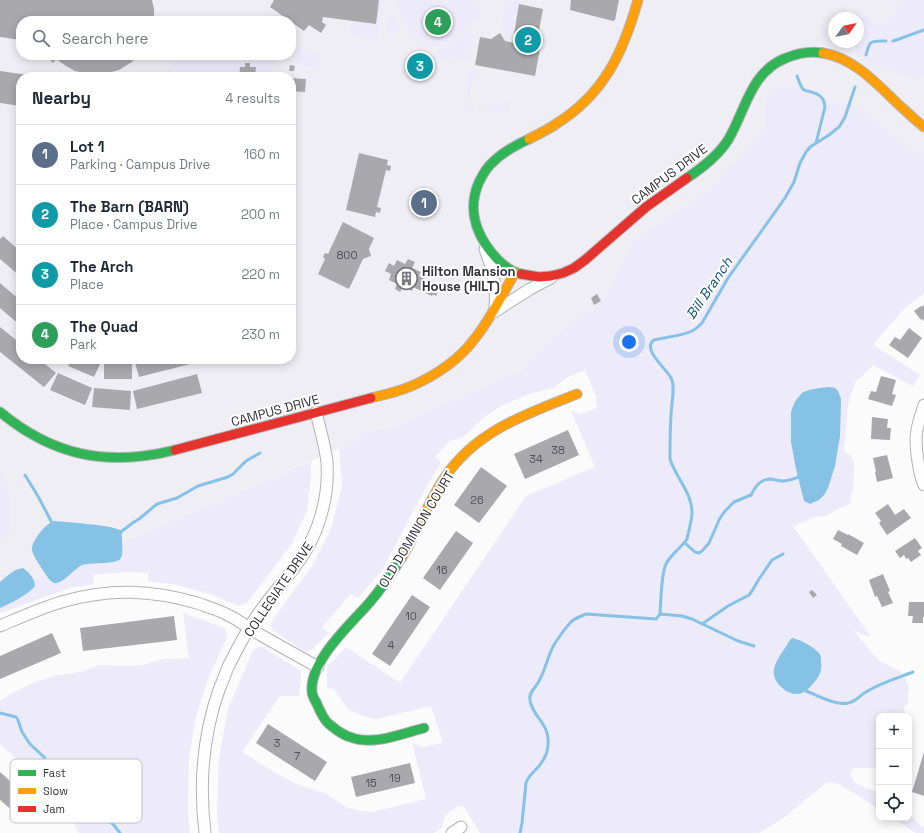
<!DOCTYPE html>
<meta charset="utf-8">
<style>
:root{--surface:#fff;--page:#f6f6f7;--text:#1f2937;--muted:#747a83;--line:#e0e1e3;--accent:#db2777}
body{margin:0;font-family:"Space Grotesk",sans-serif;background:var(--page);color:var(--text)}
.controls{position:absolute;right:12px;bottom:12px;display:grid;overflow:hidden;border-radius:8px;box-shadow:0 2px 10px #0003}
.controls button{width:36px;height:36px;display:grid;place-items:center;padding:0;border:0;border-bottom:1px solid var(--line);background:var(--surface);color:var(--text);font:20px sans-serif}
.compass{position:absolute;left:828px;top:12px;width:36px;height:36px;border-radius:50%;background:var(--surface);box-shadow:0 2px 10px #0003;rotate:57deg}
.you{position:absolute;left:629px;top:342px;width:14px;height:14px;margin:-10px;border:3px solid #fff;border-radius:50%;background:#1a73e8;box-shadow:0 0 0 6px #1a73e833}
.badge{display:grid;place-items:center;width:26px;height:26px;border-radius:50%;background:var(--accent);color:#fff;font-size:13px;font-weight:700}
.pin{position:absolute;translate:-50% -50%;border:2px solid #fff;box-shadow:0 1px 4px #0006}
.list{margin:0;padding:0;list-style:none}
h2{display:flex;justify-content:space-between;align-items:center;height:52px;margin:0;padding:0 16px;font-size:17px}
h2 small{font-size:13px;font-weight:400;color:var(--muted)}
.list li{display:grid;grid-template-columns:26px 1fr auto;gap:12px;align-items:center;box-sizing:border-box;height:60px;padding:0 16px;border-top:1px solid var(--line)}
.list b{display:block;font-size:15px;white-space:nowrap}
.list p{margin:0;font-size:13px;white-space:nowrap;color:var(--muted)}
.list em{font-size:13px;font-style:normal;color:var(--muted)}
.icon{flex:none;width:22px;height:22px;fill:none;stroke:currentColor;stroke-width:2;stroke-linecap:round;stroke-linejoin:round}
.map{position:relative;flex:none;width:924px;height:833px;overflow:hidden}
.search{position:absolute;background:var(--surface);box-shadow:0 2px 10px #0003;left:16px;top:16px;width:280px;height:44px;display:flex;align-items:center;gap:10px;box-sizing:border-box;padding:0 14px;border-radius:16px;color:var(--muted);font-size:15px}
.panel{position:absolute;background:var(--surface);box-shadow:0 2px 10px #0003;left:16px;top:72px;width:280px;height:292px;border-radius:16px}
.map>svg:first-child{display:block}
.built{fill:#efeef5;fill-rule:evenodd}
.green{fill:#edeaf9;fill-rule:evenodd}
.water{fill:#85c2e5}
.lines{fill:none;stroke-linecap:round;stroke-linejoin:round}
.stream{stroke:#85c2e5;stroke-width:3}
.building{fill:#a9a8ad}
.street-casing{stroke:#b3b2b7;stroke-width:13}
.fast-casing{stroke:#b3b2b7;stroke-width:11}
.slow-casing{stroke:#b3b2b7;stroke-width:11}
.jam-casing{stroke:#b3b2b7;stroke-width:11}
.street{stroke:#fefefe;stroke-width:11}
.fast{stroke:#30b455;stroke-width:9}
.slow{stroke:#ff9f0a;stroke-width:9}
.jam{stroke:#e5322d;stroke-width:9}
.labels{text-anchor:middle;stroke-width:4;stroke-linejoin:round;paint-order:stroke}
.number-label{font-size:11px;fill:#505058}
.street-label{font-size:13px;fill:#33323c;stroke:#fff}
.poi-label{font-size:13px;font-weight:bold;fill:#33323c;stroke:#fff;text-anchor:start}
.water-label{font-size:14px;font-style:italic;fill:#105576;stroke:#fff}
.key{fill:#fff;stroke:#c2c2c4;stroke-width:1}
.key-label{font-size:11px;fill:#33323c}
</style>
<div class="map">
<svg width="924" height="833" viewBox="0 0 924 833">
<rect width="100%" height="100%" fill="#fbfbfb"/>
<path class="built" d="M0 0H924V160L856 104 653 313 0 595ZM834 18H858V42H834ZM21 21H291V55H21ZM21 77H291V359H21Z"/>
<g class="green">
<path d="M379 0H383L377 37 373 39 350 36 352 21 376 24Z"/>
<path d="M396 0H474L481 6 482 10C473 26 436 59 418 43 406 34 400 15 396 2Z"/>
<path d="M507 0H520L514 31 506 37 501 30Z"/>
<path d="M897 0H924V77L916 80C905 75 891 66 879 71L856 52 855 50V42H858V18H847L846 15 856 11 866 16 880 24 888 21 898 8Z"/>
<path d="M389 13 392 14 393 15 399 27 400 30C398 34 395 36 391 36 386 31 385 19 389 13Z"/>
<path d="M470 31 472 32 473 34 468 61 464 62 434 57 433 55 434 53 454 43Z"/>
<path d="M298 48 321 52 319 69 296 65Z"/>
<path d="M178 55H277L275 66H273L272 73 256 71V67H250V63H245V67H240L239 72 238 73V71H237V76H239V77H159C170 70 174 68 178 55Z"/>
<path d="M469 70 477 71V73L478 74V77H472L470 104 474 105V109L466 108Z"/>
<path d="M808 87 829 103 856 104 910 148 924 157V293L905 308 875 342V346L920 375 913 386 873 365 859 379 856 380 848 405 844 452 851 455 854 463 853 489 850 496 851 504 839 508 826 516 815 517 793 526 871 637 854 631 878 660 900 671 909 685 908 702 903 709 907 716H879V768H853L850 775 855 783 879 793V809L844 787 835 783 827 782 785 817 759 833H480L464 807 458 806 445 815 442 827 434 833H219L217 815 219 758 228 709 253 650 261 646 301 671V680L299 696H280L242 752 277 774H279L294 783 326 794 348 808 364 811 372 812 426 799 412 743 423 747 443 743 431 706 377 719 362 716 347 708 334 689 327 688V667L346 647 400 683 526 496 595 467 571 411 580 414 597 408 596 397 585 370 566 378 554 388 532 393 501 406 482 419 463 437 450 441 435 457 441 462 422 495 382 570 358 598 351 594 322 627 329 633 313 649 306 652 272 630 271 622 312 566 331 529 342 486 339 448 354 442 356 439 370 430 385 429 521 370 556 334 604 300 634 240 707 191 740 157 765 129C765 113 762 102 773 89ZM796 638 806 643 818 651 820 674 816 680 803 693Z"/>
<path d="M505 102 509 103 508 113 483 110V105L504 107Z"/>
<path d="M311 461V474L307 511 291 545 247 603 238 606 210 594 178 585 148 581 149 573 129 572 93 575 94 584 70 588 0 613V595Z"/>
<path d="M0 469C11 489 13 515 7 538L0 543Z"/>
<path d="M183 613 225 628 227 637 208 679 196 717 189 757 188 811 190 833H79L68 810 51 792 46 785 0 744V701L12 693 35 682 55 676 80 672 100 665 122 666 143 665 163 659 189 658Z"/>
<path d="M909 813 920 825 924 827V833H916L893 818H909Z"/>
</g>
<g class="water">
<path d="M829 387 835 388 838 391 841 399 840 436 835 466 828 488 824 495 819 500 810 504 804 501 796 469 791 442V412L793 406 796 400 803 392 813 389Z"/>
<path d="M53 521C65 522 115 525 122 531 121 538 124 553 121 558 117 565 91 562 82 565 75 568 62 585 54 583 49 581 45 573 42 569 39 564 33 556 32 550 31 541 46 524 53 521Z"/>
<path d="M23 568C29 572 35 579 35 586 28 595 11 603 0 608V582C7 576 14 569 23 568Z"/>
<path d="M792 638C800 639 814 647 819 653 821 655 821 658 821 661 823 673 817 680 809 688 807 690 805 692 802 693 790 698 771 683 774 669 776 659 785 649 790 640Z"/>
</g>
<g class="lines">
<g class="stream">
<path d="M893 41 899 39 924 30"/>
<path d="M866 55C870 40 870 41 886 41"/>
<path d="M797 76C799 80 800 87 804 90 806 91 809 91 811 92 819 94 824 97 825 107L816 143"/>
<path d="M25 475 39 498 51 521"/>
<path d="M122 531 134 522 139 519 157 504 177 498 198 486 228 477 233 474 246 461 260 453"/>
<path d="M685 543 695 552 699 553 702 551 709 543 720 518 725 511 734 502 751 495C756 486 759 480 770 479 774 479 778 481 783 481 788 481 793 479 799 477"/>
<path d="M660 614 682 616 692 619 738 641 754 646"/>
<path d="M702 624 728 606 749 595 752 591 759 579 772 560 783 554"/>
<path d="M806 691C817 695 836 706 848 703 856 702 860 695 866 692 880 683 898 678 913 672"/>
<path d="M0 713 16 717 18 720 22 732 30 744 45 758 51 772 54 776 67 781 78 783 81 785 85 791 90 804 96 813 103 819 113 824 120 833"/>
<path d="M520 833 522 823 526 783C528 776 534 772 539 766 544 760 548 752 548 744 550 723 532 717 530 700 528 692 537 687 540 679 545 670 547 660 551 651 554 643 566 627 572 621 576 618 581 616 586 614L656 619 660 614C661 602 661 574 666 564 671 554 681 548 687 539 689 531 691 523 692 514 693 494 676 478 670 459 670 444 670 430 671 415 671 406 676 386 671 378 667 369 641 349 654 340 667 337 681 336 692 331 696 329 699 326 702 323L728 278 785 198 794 182 800 163 806 152 810 147 829 135 839 127 841 124 845 117 855 87"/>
</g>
</g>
<g class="building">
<path d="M0 0H152L154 9V21H21V40L0 37Z"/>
<path d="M274 0H379L376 24 323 17 322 22 326 25 321 33 309 25 304 31 270 7Z"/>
<path d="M571 0H619L615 20 613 21 570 10Z"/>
<path d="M519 4 543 9 538 36 542 37 535 76 475 65 480 37 491 39 500 33 505 41 514 43 516 34H514Z"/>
<path d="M46 55H139L132 62 119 70 104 74H94L85 73 75 71 66 66 56 59 53 63Z"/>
<path d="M414 62 427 64 426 70 413 68Z"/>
<path d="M245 63H250V67H256L255 77H239L240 67H245Z"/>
<path d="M290 65 295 66 294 71H289Z"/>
<path d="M0 71 35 76V77H21V106L0 103Z"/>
<path d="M291 78 306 79 305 92 291 91Z"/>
<path d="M359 153 388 160 387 165 391 166 390 171 386 170 377 207 381 208 380 213 376 212 375 217 346 210Z"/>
<path d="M343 222 374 238 369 249 371 256 363 259 349 289 318 274 325 259 323 257 325 253 328 254Z"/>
<path d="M3 236 21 252V277L0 259V239Z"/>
<path d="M408 259 415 262 412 268 421 272 419 276 438 285 437 287 439 288 436 296 433 294 432 296 413 287 412 291 403 287 400 292 395 289 397 284 389 280 391 274 385 271 389 263 394 266 397 260 405 264Z"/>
<path d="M0 283 21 301V326L0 308Z"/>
<path d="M597 294 601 301 594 305 591 298Z"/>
<path d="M924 305V321L922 319 921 320 914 311 921 306V307Z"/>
<path d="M0 327 21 344V359H39L56 373 44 387 0 352Z"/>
<path d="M909 328 922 338 908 358 889 345 895 337 900 340Z"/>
<path d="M71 359H100L102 360 94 377 68 366Z"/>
<path d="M134 359H193L194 363 139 377Z"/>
<rect x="104" y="360" width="28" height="19"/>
<path d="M58 373 92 388 85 405 50 390Z"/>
<path d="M197 374 202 393 137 409 133 391Z"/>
<path d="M881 376 896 380 892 394 896 395 892 406 868 399 871 391 876 392Z"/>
<path d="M94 388 131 391 130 410 92 407Z"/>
<path d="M872 417 888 419 887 428H891L890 440 871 439Z"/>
<path d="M568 430 579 455 525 479 514 454Z"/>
<path d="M887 455 893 478 877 482 875 472H876L873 458Z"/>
<path d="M481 467 507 486 479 523 454 505Z"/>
<path d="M888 504 895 515 904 509 911 518 887 535 879 523 881 521 875 513Z"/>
<path d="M838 530 848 535V534L864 543 857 555 841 546 842 544 833 539Z"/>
<path d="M456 531 473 543 440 590 423 578Z"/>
<path d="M915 538 922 548 918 551 921 555 911 562 908 558 906 559 904 555 900 558 895 551Z"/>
<path d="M883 574 890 591 888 592 893 603 882 607 877 596 875 597 869 580Z"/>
<path d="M812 590 817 595 813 598 809 592Z"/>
<path d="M412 595 430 607 390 666 372 654Z"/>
<path d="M909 602H924V617H923V623H912L913 616H908Z"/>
<path d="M174 616 177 640 83 651 80 628Z"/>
<path d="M52 633 61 653 0 679V656Z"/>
<path d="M268 724 327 762 315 781 256 743Z"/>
<path d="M924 752V796L912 792Z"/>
<path d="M410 763 415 783 356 797 351 777Z"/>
<path d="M0 772 36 804 23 820 0 800Z"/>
</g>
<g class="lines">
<defs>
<g id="street">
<path d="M485 249C492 268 497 286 495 306"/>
<path d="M494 312 530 289 551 278"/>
<path d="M924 405C921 415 916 427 916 439 916 451 919 474 924 485"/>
<path d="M0 626C21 617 43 607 65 601 111 588 152 590 197 603 208 607 219 610 228 615 237 619 244 625 252 630 273 642 296 655 318 667"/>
<path d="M205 833C199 784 203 734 220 687 223 681 225 674 228 667 237 649 249 626 261 610 275 590 292 573 305 552 321 526 329 493 327 462 325 445 320 429 316 412"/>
<path d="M452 833 461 827"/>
</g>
<g id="fast">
<path d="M687 178C702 168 718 156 728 140 746 110 750 72 786 58 798 53 810 51 823 53"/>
<path d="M521 274C507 271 494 257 486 245 473 225 469 205 479 182 483 174 487 167 493 162 503 152 516 145 529 139"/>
<path d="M0 412C53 456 108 467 175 450"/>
<path d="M402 557C392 573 382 588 370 602 351 624 309 661 312 692 312 696 315 700 317 704 320 711 323 719 329 724 335 729 342 735 350 737 373 746 401 734 424 728"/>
</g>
<g id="slow">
<path d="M823 53C854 58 877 84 898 104 907 112 915 120 924 127"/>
<path d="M529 139C538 134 548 130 556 124 604 94 623 53 638 0"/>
<path d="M371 398C383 395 397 392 409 387 429 379 453 364 467 348 487 326 500 298 515 273"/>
<path d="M402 557C418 531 428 502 445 477 477 430 527 414 577 394"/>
</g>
<g id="jam">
<path d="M521 274 539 277 551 276 563 273 574 268 585 260 646 207 687 178"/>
<path d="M175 450 371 398"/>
</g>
</defs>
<use href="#street" class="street-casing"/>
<use href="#fast" class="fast-casing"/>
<use href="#slow" class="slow-casing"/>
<use href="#jam" class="jam-casing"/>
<use href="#street" class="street"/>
<use href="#fast" class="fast"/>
<use href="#slow" class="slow"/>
<use href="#jam" class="jam"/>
</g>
<defs>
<symbol id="building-ring" viewBox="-11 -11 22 22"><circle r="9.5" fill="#fff" stroke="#79787f" stroke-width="1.5"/><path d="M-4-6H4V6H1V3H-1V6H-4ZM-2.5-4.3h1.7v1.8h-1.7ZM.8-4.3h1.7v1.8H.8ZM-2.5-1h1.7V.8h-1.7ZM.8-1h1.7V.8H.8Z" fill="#79787f"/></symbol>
</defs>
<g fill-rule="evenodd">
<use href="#building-ring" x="394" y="266" width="25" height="25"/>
</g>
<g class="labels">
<g class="number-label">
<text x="347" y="259">800</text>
<text x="558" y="454">38</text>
<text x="536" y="463">34</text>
<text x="477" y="504">26</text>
<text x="442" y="574">16</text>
<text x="411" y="620">10</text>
<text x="391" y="649">4</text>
<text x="277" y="747">3</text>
<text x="297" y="760">7</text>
<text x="395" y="782">19</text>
<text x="371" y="787">15</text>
</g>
<g class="street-label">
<text transform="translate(669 174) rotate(-37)" y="5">CAMPUS DRIVE</text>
<text transform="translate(275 410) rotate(-15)" y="5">CAMPUS DRIVE</text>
<text transform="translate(416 529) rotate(-59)" y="5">OLD DOMINION COURT</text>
<text transform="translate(278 589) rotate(-56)" y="5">COLLEGIATE DRIVE</text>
</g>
<g class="poi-label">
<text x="422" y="276">Hilton Mansion<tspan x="422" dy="15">House (HILT)</tspan></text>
</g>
<g class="water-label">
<text transform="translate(709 288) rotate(-56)" y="5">Bill Branch</text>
</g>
</g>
<rect x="10" y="759" width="132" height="64" rx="6" class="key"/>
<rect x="18" y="770" width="18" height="6" fill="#30b455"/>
<rect x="18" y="788" width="18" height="6" fill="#ff9f0a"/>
<rect x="18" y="806" width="18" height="6" fill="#e5322d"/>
<g class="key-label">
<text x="43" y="777">Fast</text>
<text x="43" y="795">Slow</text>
<text x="43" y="813">Jam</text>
</g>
</svg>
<div class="controls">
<button>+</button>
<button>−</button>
<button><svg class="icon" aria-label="locate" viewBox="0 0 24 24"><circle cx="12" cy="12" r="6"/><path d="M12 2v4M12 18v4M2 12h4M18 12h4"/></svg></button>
</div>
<svg class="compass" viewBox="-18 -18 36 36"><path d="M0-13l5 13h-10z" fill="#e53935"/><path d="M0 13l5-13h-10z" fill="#747a83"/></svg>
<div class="you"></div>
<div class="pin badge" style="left:424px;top:203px;background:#5c6f8a">1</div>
<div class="pin badge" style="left:528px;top:40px;background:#0f9aa8">2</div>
<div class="pin badge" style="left:420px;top:66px;background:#0f9aa8">3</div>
<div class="pin badge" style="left:438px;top:22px;background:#2e9e5b">4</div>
<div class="search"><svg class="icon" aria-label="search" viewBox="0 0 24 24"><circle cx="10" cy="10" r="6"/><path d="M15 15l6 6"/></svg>Search here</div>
<section class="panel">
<h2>Nearby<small>4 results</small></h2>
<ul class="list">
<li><span class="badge" style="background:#5c6f8a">1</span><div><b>Lot 1</b><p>Parking · Campus Drive</p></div><em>160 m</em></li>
<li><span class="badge" style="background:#0f9aa8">2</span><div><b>The Barn (BARN)</b><p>Place · Campus Drive</p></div><em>200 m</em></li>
<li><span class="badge" style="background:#0f9aa8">3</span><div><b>The Arch</b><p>Place</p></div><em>220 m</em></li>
<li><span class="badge" style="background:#2e9e5b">4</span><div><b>The Quad</b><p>Park</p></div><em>230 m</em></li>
</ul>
</section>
</div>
